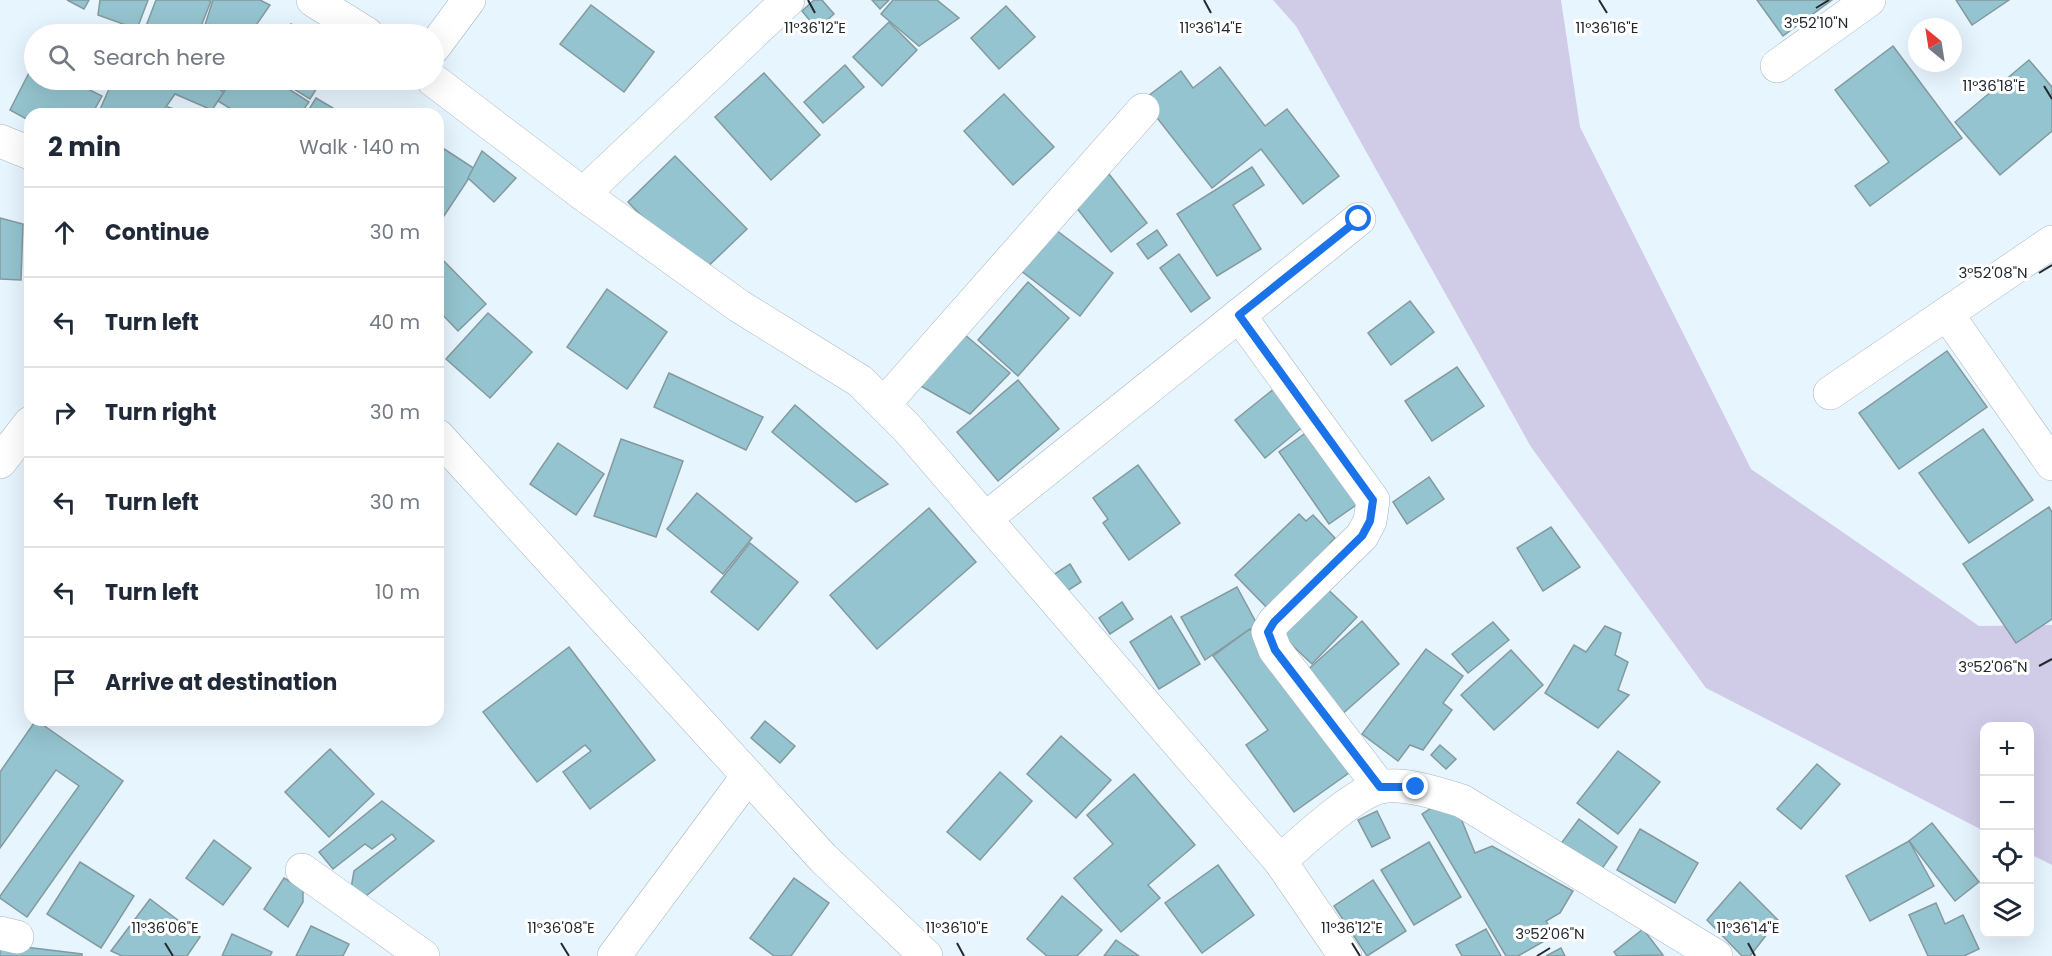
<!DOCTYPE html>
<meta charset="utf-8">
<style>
:root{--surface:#fff;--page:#f2f2f3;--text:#1f2937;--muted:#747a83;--line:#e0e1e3}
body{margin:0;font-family:Poppins,sans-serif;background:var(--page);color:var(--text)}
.controls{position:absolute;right:18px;bottom:18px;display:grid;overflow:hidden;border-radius:12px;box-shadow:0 6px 24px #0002}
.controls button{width:54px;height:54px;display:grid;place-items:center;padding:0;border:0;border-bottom:2px solid var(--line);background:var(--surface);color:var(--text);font:30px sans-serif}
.compass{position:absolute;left:1908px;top:18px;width:54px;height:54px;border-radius:50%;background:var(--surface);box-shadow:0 6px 24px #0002;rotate:330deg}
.stop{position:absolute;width:18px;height:18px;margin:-14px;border:4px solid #1a73e8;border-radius:50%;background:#fff}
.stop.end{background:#1a73e8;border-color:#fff;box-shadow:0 2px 6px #0008}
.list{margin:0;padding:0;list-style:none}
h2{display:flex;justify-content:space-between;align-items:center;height:78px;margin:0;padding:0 24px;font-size:26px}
h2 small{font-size:20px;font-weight:400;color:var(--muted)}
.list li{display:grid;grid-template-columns:39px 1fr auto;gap:18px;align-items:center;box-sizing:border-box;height:90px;padding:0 24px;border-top:2px solid var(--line)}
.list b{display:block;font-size:22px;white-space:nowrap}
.list em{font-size:20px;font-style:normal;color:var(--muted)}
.icon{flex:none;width:33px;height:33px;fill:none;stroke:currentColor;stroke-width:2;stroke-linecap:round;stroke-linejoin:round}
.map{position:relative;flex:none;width:2052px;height:956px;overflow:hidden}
.search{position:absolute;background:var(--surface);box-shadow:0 6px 24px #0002;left:24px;top:24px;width:420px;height:66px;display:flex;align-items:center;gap:15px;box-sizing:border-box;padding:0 21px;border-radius:33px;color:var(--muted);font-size:22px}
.panel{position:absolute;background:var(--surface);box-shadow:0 6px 24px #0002;left:24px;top:108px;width:420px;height:618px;border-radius:18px}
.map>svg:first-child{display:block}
.green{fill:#d0cce8}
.building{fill:#94c4cf;stroke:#84999e;stroke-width:1.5}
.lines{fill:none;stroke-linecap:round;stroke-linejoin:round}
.street-casing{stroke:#a6b6c2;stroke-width:34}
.street{stroke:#fff;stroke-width:33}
.route{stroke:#1a73e8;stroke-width:8}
.ticks{fill:none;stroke:#23292e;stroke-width:2}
.ticks-label{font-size:15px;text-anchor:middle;fill:#23292e;stroke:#fff;stroke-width:6;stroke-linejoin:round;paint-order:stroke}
</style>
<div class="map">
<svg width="2052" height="956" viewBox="0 0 2052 956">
<rect width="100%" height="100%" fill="#e7f5ff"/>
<path class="green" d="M1273 0H1561L1580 127 1751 469 1979 626 2052 625V865L2030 854V726H1984V831L1706 688 1531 447 1296 26Z"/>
<g class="building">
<path d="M67 0H89L84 9Z"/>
<path d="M100 0H148L137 29 98 15Z"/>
<path d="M156 0H208L211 1 198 34H143Z"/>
<path d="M213 0H260L270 5 250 34H202Z"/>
<path d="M814 0H822L834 14 817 29 802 11Z"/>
<path d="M872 0H889L880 9Z"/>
<path d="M893 0H937L959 18 919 46 881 14Z"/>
<path d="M1757 0H1832L1783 36Z"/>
<path d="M1956 0H2009L1972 25Z"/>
<path d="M591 5 654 52 624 92 560 44Z"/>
<path d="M1006 6 1035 37 999 69 971 38Z"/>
<path d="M889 22 917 50 882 86 853 57Z"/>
<path d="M291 24 308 34H285Z"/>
<path d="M1893 46 1962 138 1870 206 1855 186 1889 162 1835 90Z"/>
<path d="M2029 60 2052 87V131L2000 175 1955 122Z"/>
<path d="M34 63V80H70L102 96 92 114H30V121L10 110Z"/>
<path d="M845 65 864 87 823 123 804 102Z"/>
<path d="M1220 67 1265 126 1287 109 1339 176 1303 204 1261 149 1212 188 1143 100 1181 71 1193 88Z"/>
<path d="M764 73 820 135 771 180 715 117Z"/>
<path d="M113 80H204L224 92 212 110 175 94 161 114H98Z"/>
<path d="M206 80H232L224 92Z"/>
<path d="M232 80H275L309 102 300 114H239L218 101Z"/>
<path d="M279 80H322L310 99Z"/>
<path d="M1004 94 1054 147 1013 185 964 131Z"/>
<path d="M316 98 343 114H306Z"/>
<path d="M168 107 189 114H166Z"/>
<path d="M438 145 475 169 438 225Z"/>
<path d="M482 151 516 178 494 202 468 178Z"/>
<path d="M675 156 747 229 699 275 628 202Z"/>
<path d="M1252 167 1264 185 1233 205 1261 249 1217 276 1177 214Z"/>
<path d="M1109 174 1147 223 1111 252 1073 203Z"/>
<path d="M0 218 23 224 21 280 0 279Z"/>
<path d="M1052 227 1113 273 1080 316 1020 270Z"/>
<path d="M1157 230 1167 245 1148 259 1137 244Z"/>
<path d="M1179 254 1210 298 1191 312 1160 268Z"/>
<path d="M438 255 486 304 458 331 438 310Z"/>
<path d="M1028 282 1069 318 1018 376 978 340Z"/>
<path d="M607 289 667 332 627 389 567 347Z"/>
<path d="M1410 301 1434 332 1391 365 1368 333Z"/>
<path d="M488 313 532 352 490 398 446 359Z"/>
<path d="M964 334 1010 373 970 414 919 385Z"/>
<path d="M1947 351 1987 407 1899 469 1859 413Z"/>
<path d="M1457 367 1484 406 1432 441 1405 401Z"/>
<path d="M669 373 763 417 746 450 654 407Z"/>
<path d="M1018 380 1059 429 998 481 957 432Z"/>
<path d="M1280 384 1310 421 1265 458 1235 420Z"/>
<path d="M795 405 888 484 856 502 772 432Z"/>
<path d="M1314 427 1359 503 1329 524 1279 452Z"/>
<path d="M1983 429 2033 500 1969 543 1919 473Z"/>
<path d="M621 439 683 461 656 537 594 516Z"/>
<path d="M558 443 604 474 576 515 530 484Z"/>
<path d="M1138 465 1180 523 1129 560 1103 523 1108 519 1093 498Z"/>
<path d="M1429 477 1444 499 1407 524 1393 502Z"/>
<path d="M697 493 752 538 723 574 667 529Z"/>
<path d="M2049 507 2052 512V619L2016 643 1963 564Z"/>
<path d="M929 508 976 562 877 649 830 595Z"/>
<path d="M1299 514 1306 521 1313 515 1335 538 1330 543 1340 552 1275 616 1235 575Z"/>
<path d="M1551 527 1580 567 1543 591 1517 548Z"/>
<path d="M750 543 798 582 758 630 711 592Z"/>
<path d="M1070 564 1081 582 1064 593 1053 575Z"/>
<path d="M1320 582 1357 617 1312 664 1275 629Z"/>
<path d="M1237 587 1259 628 1250 629 1205 660 1181 617Z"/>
<path d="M1122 602 1133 619 1110 634 1099 618Z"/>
<path d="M1171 616 1200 664 1159 689 1130 642Z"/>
<path d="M1362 621 1399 664 1340 716 1303 674Z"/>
<path d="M1493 622 1509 640 1468 673 1452 654Z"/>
<path d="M1605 626 1621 633 1615 655 1628 662 1618 690 1629 695 1598 728 1545 693 1574 645 1586 652Z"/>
<path d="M1250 629 1353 770 1294 812 1246 745 1268 730 1213 656Z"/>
<path d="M569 647 655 760 590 809 563 772 591 751 585 745 537 782 483 712Z"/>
<path d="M1426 649 1463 676 1443 703 1452 710 1423 750 1410 745 1398 761 1362 734Z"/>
<path d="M1511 650 1543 685 1494 730 1461 695Z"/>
<path d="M36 720 123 781 27 917 0 898V896L79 786 56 770 0 848V772Z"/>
<path d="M765 721 795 746 780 763 751 738Z"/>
<path d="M1061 736 1111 780 1076 818 1027 774Z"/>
<path d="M1440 745 1456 759 1446 769 1431 755Z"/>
<path d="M330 749 374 794 329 837 285 792Z"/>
<path d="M1618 751 1660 782 1618 834 1577 803Z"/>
<path d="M1817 764 1840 784 1801 829 1777 809Z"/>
<path d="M1000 772 1032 801 980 860 947 832Z"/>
<path d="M1134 774 1195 845 1148 885 1160 898 1121 932 1074 878 1113 844 1087 815Z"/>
<path d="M382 801 434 841 361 900 351 888 354 871 396 839 392 834 372 849 365 844 333 869 319 852Z"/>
<path d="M1436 805 1460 816 1475 853 1492 846 1573 891 1560 913 1546 921 1555 935 1518 956H1506L1422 814Z"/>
<path d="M1377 811 1390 838 1372 847 1358 820Z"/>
<path d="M1579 819 1617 847 1599 873 1560 845Z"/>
<path d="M1932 823 1979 882 1955 901 1909 841Z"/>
<path d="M1640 829 1698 863 1675 903 1617 870Z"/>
<path d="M214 840 251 868 223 905 186 878Z"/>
<path d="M1909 841 1934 886 1870 921 1846 876Z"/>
<path d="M1429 842 1461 897 1414 925 1381 870Z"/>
<path d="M80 862 134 896 101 948 47 914Z"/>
<path d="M1218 865 1254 915 1202 953 1165 903Z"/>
<path d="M284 878 303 889V902L288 927 264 909Z"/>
<path d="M794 878 829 903 791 956H774L750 938Z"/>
<path d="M1373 880 1406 931 1367 956 1334 906Z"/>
<path d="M1740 882 1778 920 1750 956H1742L1707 920Z"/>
<path d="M1062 896 1102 930 1077 956H1047L1027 939Z"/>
<path d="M150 899 200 937 187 956H122L111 951Z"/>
<path d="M1936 903 1945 924 1963 915 1979 949 1964 956H1928L1909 915Z"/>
<path d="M311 926 349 944 343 956H296Z"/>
<path d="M1486 929 1501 956H1462L1456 945Z"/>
<path d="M1643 929 1663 955 1617 956 1614 952Z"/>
<path d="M232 934 272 952 270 956H222Z"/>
<path d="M1116 940 1139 956H1104Z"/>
<path d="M0 944 82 954V956H0Z"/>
<path d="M1561 948 1565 956H1546Z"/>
</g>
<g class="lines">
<defs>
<g id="street">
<path d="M313 0 367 34"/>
<path d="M434 47 469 0"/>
<path d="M1777 66 1869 0"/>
<path d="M433 80 583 194 739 306 860 381 907 428 1280 861 1345 956"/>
<path d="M0 141 30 153"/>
<path d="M583 194 788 0"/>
<path d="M1947 314 2052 464"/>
<path d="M1239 315 1373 500 1370 521 1362 536 1274 622 1268 632 1275 650 1380 787"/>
<path d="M1830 393 2052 242"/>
<path d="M884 404 1143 110"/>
<path d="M438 436 823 858 926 956"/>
<path d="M0 462 30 423"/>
<path d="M985 519 1359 219"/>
<path d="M1280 861C1303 841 1353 794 1380 787 1404 782 1439 794 1462 801L1716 956"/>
<path d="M302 870 423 956"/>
<path d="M0 933 17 937"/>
<path d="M614 956 748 776"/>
</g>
</defs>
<use href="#street" class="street-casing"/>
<use href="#street" class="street"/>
</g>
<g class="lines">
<path class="route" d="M1359 219 1239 315 1373 500 1370 521 1362 536 1274 622 1268 632 1275 650 1380 787H1416"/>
</g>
<path class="ticks" d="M808 0 815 13M1204 0 1211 13M1599 0 1607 13M1816 8 1829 0M2044 86 2052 99M2039 273 2052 265M2039 666 2052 659M165 943 173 956M561 943 569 956M957 943 964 956M1352 943 1360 956M1748 943 1755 956M1537 956 1550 948"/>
<g class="ticks-label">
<text x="1816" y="28">3°52'10"N</text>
<text x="1607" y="33">11°36'16"E</text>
<text x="815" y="33">11°36'12"E</text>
<text x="1211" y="33">11°36'14"E</text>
<text x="1994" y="91">11°36'18"E</text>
<text x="1993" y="278">3°52'08"N</text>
<text x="1993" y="672">3°52'06"N</text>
<text x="165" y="933">11°36'06"E</text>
<text x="561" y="933">11°36'08"E</text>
<text x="957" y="933">11°36'10"E</text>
<text x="1352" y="933">11°36'12"E</text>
<text x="1748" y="933">11°36'14"E</text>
<text x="1550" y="939">3°52'06"N</text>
</g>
</svg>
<div class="controls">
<button>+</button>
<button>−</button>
<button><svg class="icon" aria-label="locate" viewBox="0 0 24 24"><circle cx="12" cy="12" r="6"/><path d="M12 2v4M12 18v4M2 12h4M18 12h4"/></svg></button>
<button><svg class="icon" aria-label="layers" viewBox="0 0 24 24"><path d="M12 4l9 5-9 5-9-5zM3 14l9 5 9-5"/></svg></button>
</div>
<svg class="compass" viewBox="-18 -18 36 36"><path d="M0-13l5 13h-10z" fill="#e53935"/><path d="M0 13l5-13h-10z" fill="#747a83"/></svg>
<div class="stop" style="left:1359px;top:219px"></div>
<div class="stop end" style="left:1416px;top:787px"></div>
<div class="search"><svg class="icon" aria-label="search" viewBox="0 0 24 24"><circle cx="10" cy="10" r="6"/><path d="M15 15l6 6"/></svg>Search here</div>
<section class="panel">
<h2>2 min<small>Walk · 140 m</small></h2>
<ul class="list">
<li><svg class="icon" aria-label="ahead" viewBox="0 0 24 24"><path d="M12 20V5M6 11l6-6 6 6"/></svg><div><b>Continue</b></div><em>30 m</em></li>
<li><svg class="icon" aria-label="left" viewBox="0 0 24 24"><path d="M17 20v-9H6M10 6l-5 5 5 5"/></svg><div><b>Turn left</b></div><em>40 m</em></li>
<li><svg class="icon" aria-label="right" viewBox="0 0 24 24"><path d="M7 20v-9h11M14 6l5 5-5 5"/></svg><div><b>Turn right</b></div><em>30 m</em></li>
<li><svg class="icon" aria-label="left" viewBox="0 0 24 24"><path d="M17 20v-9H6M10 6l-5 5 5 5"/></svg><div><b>Turn left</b></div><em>30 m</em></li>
<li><svg class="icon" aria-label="left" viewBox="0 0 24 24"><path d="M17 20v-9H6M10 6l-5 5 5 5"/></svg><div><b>Turn left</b></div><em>10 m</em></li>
<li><svg class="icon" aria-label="arrive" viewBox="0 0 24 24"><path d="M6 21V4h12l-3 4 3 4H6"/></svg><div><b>Arrive at destination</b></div></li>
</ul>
</section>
</div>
